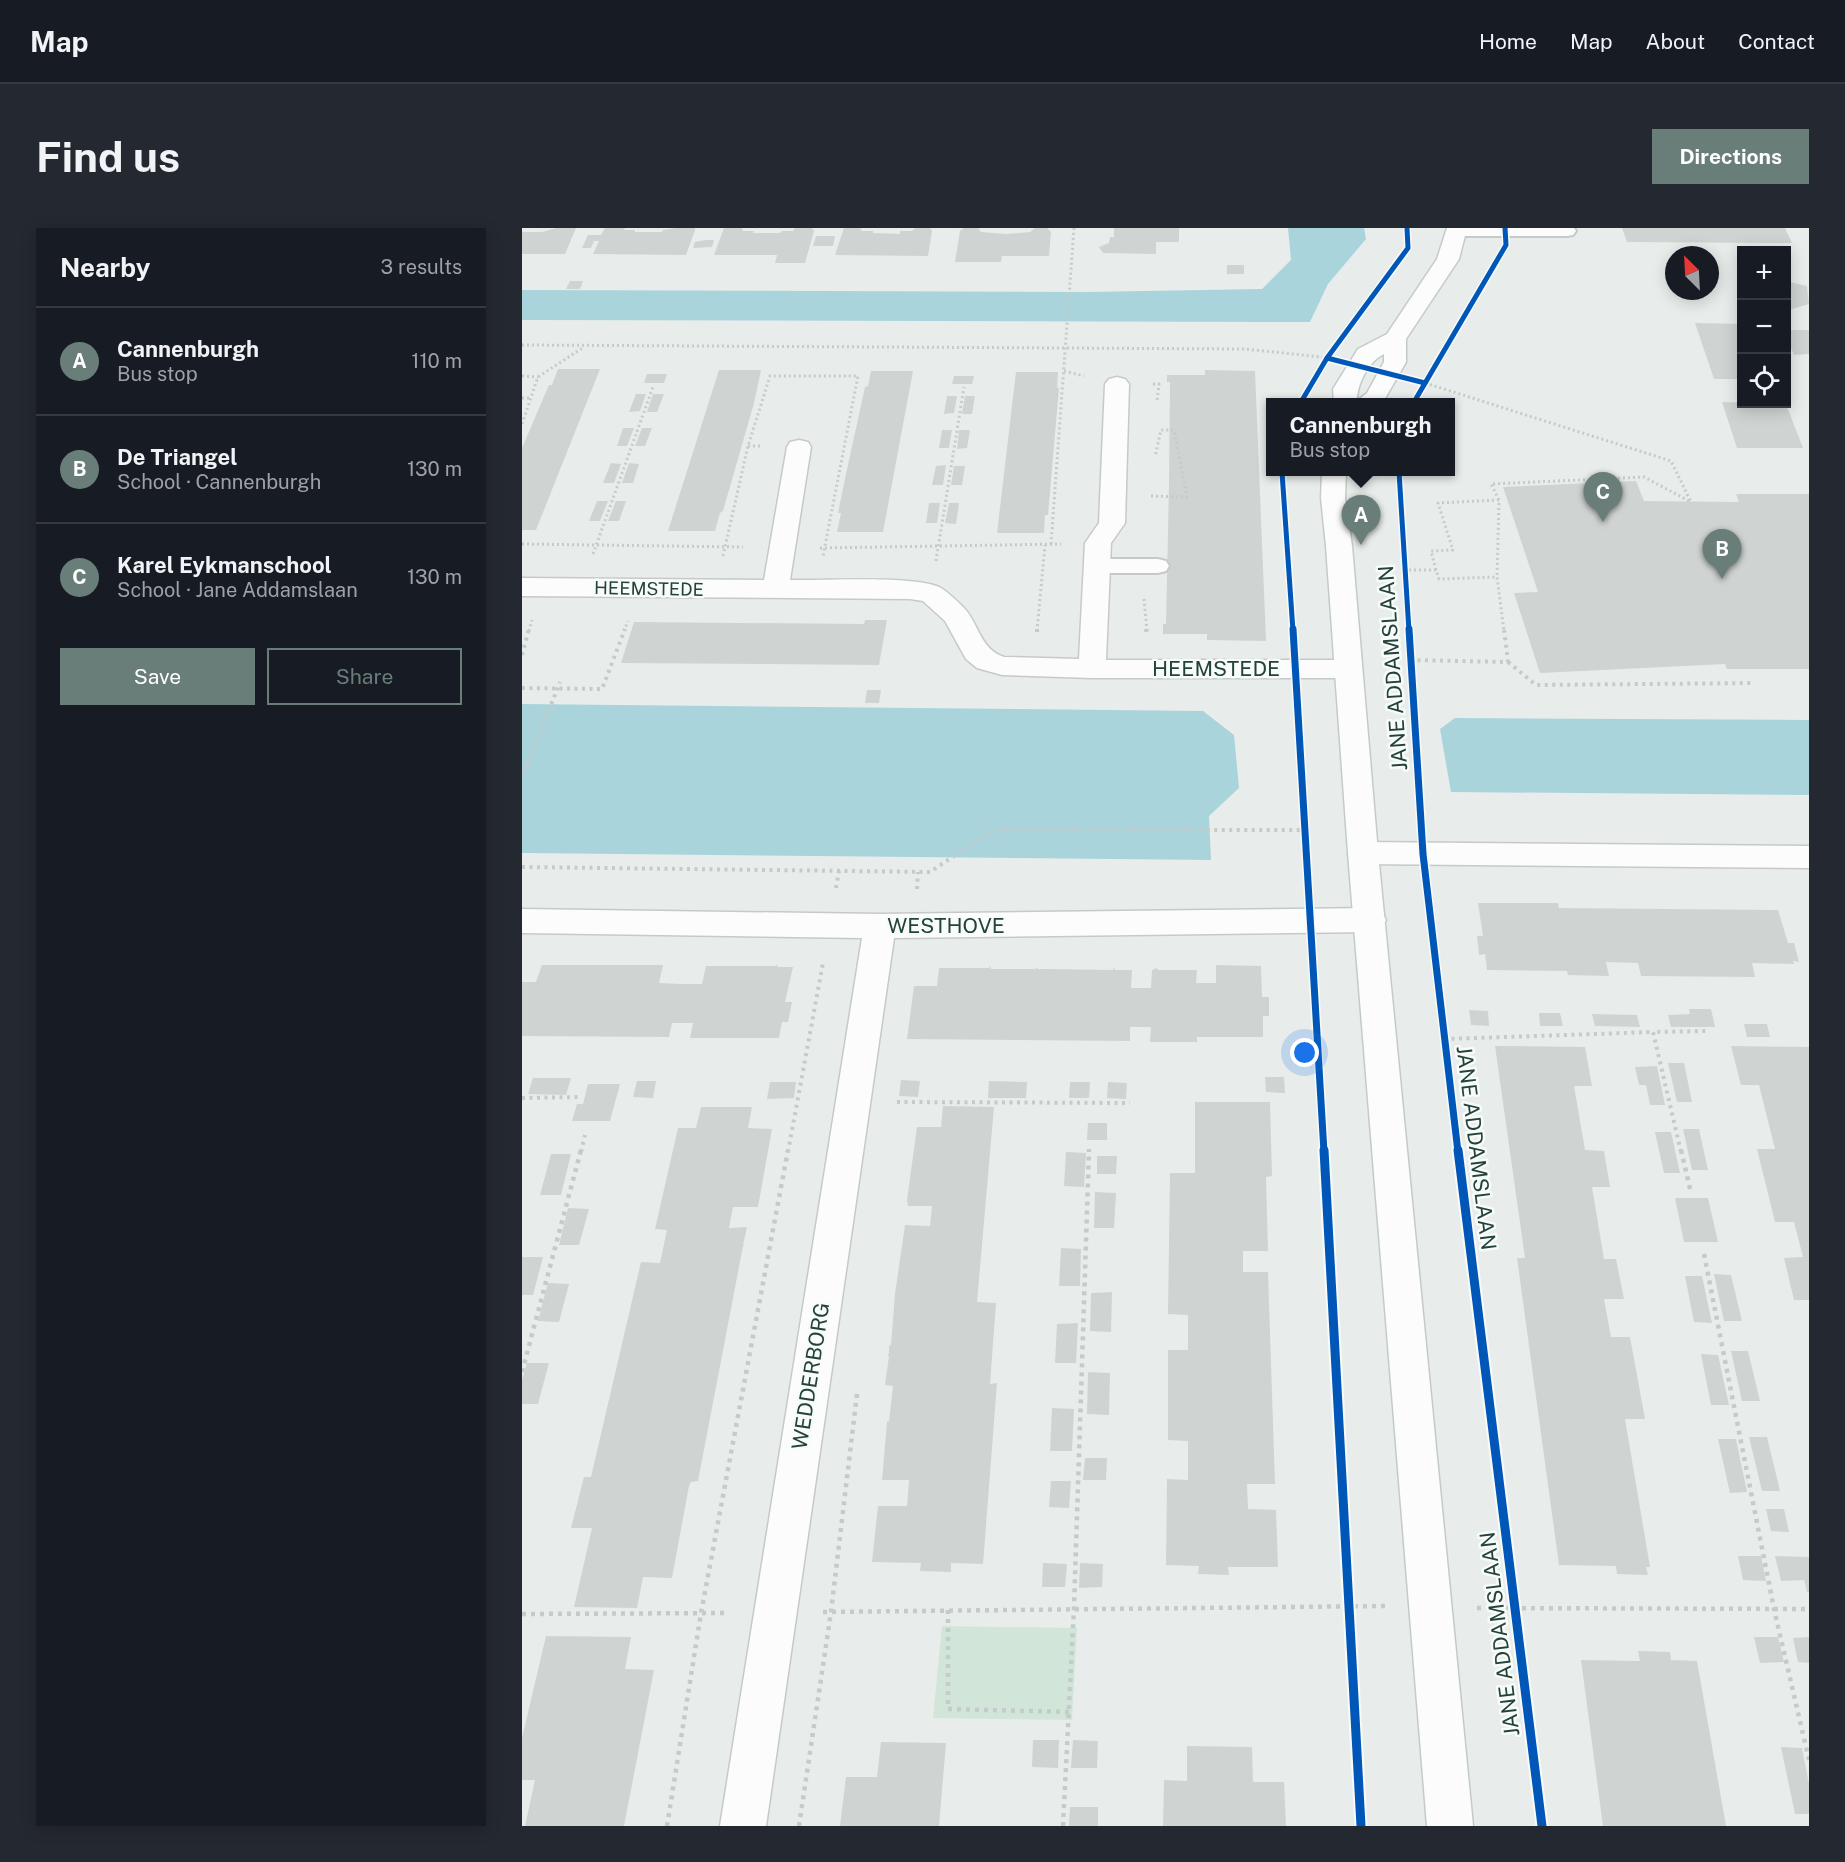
<!DOCTYPE html>
<meta charset="utf-8">
<style>
:root{--surface:#171b24;--page:#242831;--text:#f1f3f6;--muted:#9ea1a6;--line:#363941;--accent:#697e78}
body{margin:0;font-family:"Public Sans",sans-serif;background:var(--page);color:var(--text)}
.controls{position:absolute;right:18px;top:18px;display:grid;overflow:hidden;border-radius:0px;box-shadow:0 3px 15px #0003}
.controls button{width:54px;height:54px;display:grid;place-items:center;padding:0;border:0;border-bottom:2px solid var(--line);background:var(--surface);color:var(--text);font:30px sans-serif}
.compass{position:absolute;left:1143px;top:18px;width:54px;height:54px;border-radius:50%;background:var(--surface);box-shadow:0 3px 15px #0003;rotate:336deg}
.you{position:absolute;left:783px;top:825px;width:21px;height:21px;margin:-15px;border:4px solid #fff;border-radius:50%;background:#1a73e8;box-shadow:0 0 0 9px #1a73e833}
.badge{display:grid;place-items:center;width:39px;height:39px;border-radius:50%;background:var(--accent);color:#fff;font-size:20px;font-weight:700}
.pin{position:absolute;translate:-50% -50px;filter:drop-shadow(0 2px 3px #0008)}
.pin::after{content:'';position:absolute;top:32px;width:21px;height:18px;background:inherit;clip-path:polygon(0 0,100% 0,50% 100%)}
.popup{position:absolute;left:744px;top:170px;width:189px;height:78px;box-sizing:border-box;display:grid;place-content:center;border-radius:0px;background:var(--surface);filter:drop-shadow(0 2px 4px #0005);font-size:20px;white-space:nowrap;color:var(--muted)}
.popup b{font-size:22px;color:var(--text)}
.popup::after{content:'';position:absolute;left:50%;top:100%;margin-left:-12px;border:12px solid transparent;border-top-color:var(--surface)}
.list{margin:0;padding:0;list-style:none}
h2{display:flex;justify-content:space-between;align-items:center;height:78px;margin:0;padding:0 24px;font-size:26px}
h2 small{font-size:20px;font-weight:400;color:var(--muted)}
.list li{display:grid;grid-template-columns:39px 1fr auto;gap:18px;align-items:center;box-sizing:border-box;height:108px;padding:0 24px;border-top:2px solid var(--line)}
.list b{display:block;font-size:22px;white-space:nowrap}
.list p{margin:0;font-size:20px;white-space:nowrap;color:var(--muted)}
.list em{font-size:20px;font-style:normal;color:var(--muted)}
.actions{display:flex;gap:12px;padding:18px 24px}
.actions a{flex:1;padding:14px 0;border:2px solid var(--accent);border-radius:0px;text-align:center;font-size:21px;color:var(--accent)}
.actions .main{background:var(--accent);color:#fff}
.icon{flex:none;width:33px;height:33px;fill:none;stroke:currentColor;stroke-width:2;stroke-linecap:round;stroke-linejoin:round}
.map{position:relative;flex:none;width:1287px;height:1598px;overflow:hidden;border-radius:0px}
header{display:flex;align-items:center;gap:36px;box-sizing:border-box;height:84px;padding:0 30px;background:var(--surface);border-bottom:2px solid var(--line)}
header strong{font-size:28px}
nav{display:flex;gap:33px;margin-inline-start:auto;font-size:21px}
.intro{display:flex;align-items:center;justify-content:space-between;box-sizing:border-box;height:144px;padding:0 36px}
h1{margin:0;font-size:42px}
.button{padding:15px 27px;border-radius:0px;background:var(--accent);color:#fff;font-size:21px;font-weight:700}
main{display:flex;gap:36px;padding:0 36px}
aside{flex:1;background:var(--surface);border-radius:0px;box-shadow:0 3px 15px #0003}
.map>svg:first-child{display:block}
.green{fill:#d1e6d8}
.water{fill:#a9d4db}
.building{fill:#cfd4d2}
.lines{fill:none;stroke-linecap:round;stroke-linejoin:round}
.lane-casing{stroke:#c5cac8;stroke-width:4}
.street-casing{stroke:#c5cac8;stroke-width:3}
.secondary-casing{stroke:#c3cbc8;stroke-width:3}
.path-far2{stroke:#c3ccca;stroke-width:3;stroke-dasharray:2 3;stroke-linecap:butt}
.path-far1{stroke:#c3ccca;stroke-width:4;stroke-dasharray:3 4.5;stroke-linecap:butt}
.path{stroke:#c3ccca;stroke-width:4.5;stroke-dasharray:4 5;stroke-linecap:butt}
.lane{fill:#fcfcfc;fill-rule:evenodd}
.street{fill:#fcfcfc;fill-rule:evenodd}
.secondary{fill:#fcfcfc;fill-rule:evenodd}
.cycleway-far2-casing{stroke:#f7fbf9;stroke-width:8}
.cycleway-far1-casing{stroke:#f7fbf9;stroke-width:10}
.cycleway-casing{stroke:#f7fbf9;stroke-width:13}
.cycleway-far2{stroke:#0057b8;stroke-width:5}
.cycleway-far1{stroke:#0057b8;stroke-width:7}
.cycleway{stroke:#0057b8;stroke-width:9}
.labels{text-anchor:middle;stroke-width:5;stroke-linejoin:round;paint-order:stroke}
.far-street-label{font-size:18px;fill:#24423a;stroke:#f7fbf9}
.street-label{font-size:21px;fill:#24423a;stroke:#f7fbf9}
</style>
<header>
<strong>Map</strong>
<nav><a>Home</a><a>Map</a><a>About</a><a>Contact</a></nav>
</header>
<div class="intro"><h1>Find us</h1><a class="button">Directions</a></div>
<main>
<aside>
<h2>Nearby<small>3 results</small></h2>
<ul class="list">
<li><span class="badge">A</span><div><b>Cannenburgh</b><p>Bus stop</p></div><em>110 m</em></li>
<li><span class="badge">B</span><div><b>De Triangel</b><p>School · Cannenburgh</p></div><em>130 m</em></li>
<li><span class="badge">C</span><div><b>Karel Eykmanschool</b><p>School · Jane Addamslaan</p></div><em>130 m</em></li>
</ul>
<div class="actions"><a class="main">Save</a><a>Share</a></div>
</aside>
<div class="map">
<svg width="1287" height="1598" viewBox="0 0 1287 1598">
<rect width="100%" height="100%" fill="#e8edeb"/>
<path class="green" d="M420 1398 555 1400 550 1492 411 1490Z"/>
<g class="water">
<path d="M766 0H842L844 11 806 56 788 94 0 92V62L565 64 740 61 769 32Z"/>
<path d="M0 476 681 483 712 507 717 560 687 588 689 632 0 625Z"/>
<path d="M933 490 1287 492V567L929 564 918 501Z"/>
</g>
<g class="building">
<path d="M34 0H54L43 26H0V4H20Z"/>
<path d="M83 0H103L102 2H113V4H140L141 2 154 0H173V2L164 27 71 26 77 13H72L69 20H60L66 7H79Z"/>
<path d="M202 0H220L221 3H232L231 5H258L260 3H271L273 0H290L292 3 283 35H253L255 27H192Z"/>
<path d="M322 0H338L340 3H351V5L378 6V3H390L393 0H408L410 3 406 28 313 27Z"/>
<path d="M442 0H456L459 4 485 6 508 4 513 0H525L529 4 527 28H480L479 34H433L438 3Z"/>
<path d="M592 0H657V14H634V26L581 25 577 19 587 15 588 9H592Z"/>
<path d="M1100 0H1263L1270 15 1105 14Z"/>
<path d="M294 8H313L311 18H291Z"/>
<path d="M183 12H192L190 19 171 20 173 14Z"/>
<rect x="705" y="37" width="17" height="9"/>
<path d="M48 53H61L58 61H44Z"/>
<path d="M1264 53 1285 58 1287 76 1270 81 1264 80Z"/>
<path d="M1173 95 1220 96V151H1192Z"/>
<path d="M1264 102H1287V126L1272 127 1264 108Z"/>
<path d="M36 141H78L14 302H0V220L27 157H30Z"/>
<path d="M197 142H239L232 175 201 283 198 285 193 303H146Z"/>
<path d="M683 142 733 143 744 413 685 412V406H641V396H644L647 256 648 154H645V147H683Z"/>
<path d="M349 143H391L361 304H315L319 285H316L324 246 343 159 346 158Z"/>
<path d="M494 144H536L535 160H537L526 287H523L522 305H475Z"/>
<path d="M125 146H145L142 155H122Z"/>
<path d="M432 148H452L450 156H430Z"/>
<path d="M114 166H124L118 183 107 184Z"/>
<path d="M131 166H142L135 184H125Z"/>
<path d="M425 168H435L432 185 422 186Z"/>
<path d="M443 168H453L450 186H440Z"/>
<path d="M1200 174 1264 176 1281 220H1215Z"/>
<path d="M101 200H112L105 218H95Z"/>
<path d="M120 200H130L123 218H113Z"/>
<path d="M420 202H430L427 220H417Z"/>
<path d="M437 202H448L445 220 435 221Z"/>
<path d="M89 235 99 236 92 255H81Z"/>
<path d="M107 235 117 236 111 255H100Z"/>
<path d="M424 237 421 257H410L414 238Z"/>
<path d="M432 238H443L440 257H429Z"/>
<path d="M1114 253 1122 273 1217 274 1214 266H1287V441H1205L1203 436 1018 445 992 365 1016 364 981 259Z"/>
<path d="M75 273H86L78 293H67Z"/>
<path d="M94 273H104L97 293H86Z"/>
<path d="M407 275H418L415 295H404Z"/>
<path d="M427 275H437L434 296 423 295Z"/>
<path d="M343 392H365L357 437 99 435 112 394 342 396Z"/>
<path d="M345 462H359L357 475H343Z"/>
<path d="M956 675H1036L1037 680 1256 682 1266 715H1272L1277 734 1271 733 1272 736 1230 735 1233 749 1119 748 1116 735 1084 734 1087 748 1046 747 1045 743 965 742 963 726 957 727 955 708H961Z"/>
<path d="M255 736 256 739H271L263 774H270L266 794H260L257 810H168L171 795H150L147 809 0 808V754H14L20 737H141L137 755 158 756H180L184 738H254Z"/>
<path d="M694 737 739 738 740 769H747V788H741V809H675V814H628L629 799H608V813L385 811 392 758H415L417 740H467L468 738 469 741H514V739L516 741H524L591 742 592 739 593 742H610L609 760H629L630 742 635 740 636 742H675L674 755H694Z"/>
<path d="M1167 781H1189L1193 799H1149L1146 787 1168 786Z"/>
<path d="M947 782 966 783 967 798 949 797Z"/>
<path d="M1017 785H1038L1041 798H1018Z"/>
<path d="M1070 786 1115 787 1118 799 1073 798Z"/>
<path d="M1222 796H1245L1248 809H1225Z"/>
<path d="M973 818 1063 819 1070 858H1052L1063 922 1082 923 1088 959H1070L1082 1031H1094L1102 1071H1082L1089 1109H1108L1123 1191H1103L1128 1339H1124L1126 1347 1095 1346 1094 1338 1037 1337 995 1030H1003Z"/>
<path d="M1209 818 1287 819V1072H1272L1262 1030 1281 1029 1272 994H1253L1235 921H1253L1237 857H1219Z"/>
<path d="M1146 835H1162L1170 874H1155Z"/>
<path d="M1135 838 1143 877H1128L1124 857H1117L1113 839Z"/>
<path d="M743 849H762L763 865 744 864Z"/>
<path d="M11 850H49L44 867 6 866Z"/>
<path d="M379 852 398 853 396 869 377 868Z"/>
<path d="M115 853H134L131 870 111 869Z"/>
<path d="M467 853 505 854 504 870H466Z"/>
<path d="M248 854H274L272 870 245 871Z"/>
<path d="M548 854H568L567 870H547Z"/>
<path d="M586 854 605 855 604 871 585 870Z"/>
<path d="M66 856H98L88 893H50L55 876H61Z"/>
<path d="M673 874H748L750 948 744 949 746 1023H721V1044H746L753 1256H725L726 1281 754 1282 756 1339H706L707 1347 676 1346 677 1338 644 1337 645 1251 666 1252V1213L646 1212V1122H666V1087L646 1086 648 945H673Z"/>
<path d="M421 878 472 879 455 1074 474 1075 468 1156 475 1155 461 1336 429 1335V1344L398 1343 399 1335 350 1334 356 1278H385L387 1252H360L365 1194 367 1193 371 1158 363 1157 367 1128H365L367 1126V1118L369 1117 373 1066 383 997 408 998 410 978H386L385 972 395 899H419Z"/>
<path d="M179 879H230L226 900 250 901 236 979H211L207 1000 225 999 221 1017H224L221 1018 176 1253 169 1254 167 1258 150 1350 121 1349 115 1380 52 1379 70 1300H49L62 1249H69L119 1034 138 1035 145 1002 133 1001 156 900H174Z"/>
<path d="M566 895H585V912H565Z"/>
<path d="M1161 901H1177L1186 942H1170Z"/>
<path d="M1133 904H1149L1158 945H1142Z"/>
<path d="M544 924 564 925 562 959 542 958Z"/>
<path d="M29 926H49L39 967H18Z"/>
<path d="M575 928H595L594 946H575Z"/>
<path d="M573 964 594 965 592 1000H572Z"/>
<path d="M1153 970H1186L1196 1014H1162Z"/>
<path d="M46 980 67 981 57 1017H37Z"/>
<path d="M539 1020 559 1021 558 1058H537Z"/>
<path d="M0 1029H21L11 1067H0Z"/>
<path d="M1192 1046 1209 1047 1220 1093H1202Z"/>
<path d="M1163 1048H1180L1190 1095 1172 1094Z"/>
<path d="M26 1055 47 1056 37 1094 16 1093Z"/>
<path d="M590 1064 589 1104 568 1103 569 1065Z"/>
<path d="M556 1095 554 1135H533L535 1096Z"/>
<path d="M1209 1123H1226L1238 1173H1220Z"/>
<path d="M1179 1126 1196 1127 1207 1177H1189Z"/>
<path d="M5 1135H27L16 1176H0V1152Z"/>
<path d="M566 1144 588 1145 587 1187 565 1186Z"/>
<path d="M530 1180 552 1181 550 1223H528Z"/>
<path d="M1227 1209H1245L1258 1263H1240Z"/>
<path d="M1196 1211H1214L1225 1264 1208 1265Z"/>
<path d="M563 1230H585L584 1252H561Z"/>
<path d="M529 1253H549L547 1280 527 1279Z"/>
<path d="M1244 1281H1262L1267 1304 1249 1303Z"/>
<path d="M1216 1328H1239L1244 1353 1221 1352Z"/>
<path d="M1253 1328 1287 1329V1364H1285L1282 1352 1259 1353Z"/>
<path d="M521 1335 545 1336 543 1359H520Z"/>
<path d="M558 1335 581 1336 580 1359 557 1360Z"/>
<path d="M24 1408 109 1409 103 1441 132 1442 102 1598H3L13 1552H0V1510Z"/>
<path d="M1232 1409H1256L1262 1434 1238 1435Z"/>
<path d="M1287 1409V1435L1276 1434 1271 1410Z"/>
<path d="M1116 1423 1148 1424 1149 1432 1175 1433 1204 1598H1081L1059 1432 1118 1433Z"/>
<path d="M511 1512H537L536 1540 510 1539Z"/>
<path d="M551 1512 576 1513 575 1540H549Z"/>
<path d="M359 1514 424 1515 417 1598H318L324 1549H355Z"/>
<path d="M665 1518 730 1519 731 1554H762L764 1598H641L642 1552 665 1553Z"/>
<path d="M1259 1519 1280 1520 1287 1556V1586H1273Z"/>
<path d="M548 1579H576V1598H547Z"/>
</g>
<g class="lines">
<defs>
<g id="lane">
<path d="M929 0H1052L1054 3 1051 7 1045 8H936L930 7 927 3Z"/>
<path d="M574 331H636L644 333 647 338 644 343 636 345H574L566 343 563 338 566 333Z"/>
</g>
<g id="street">
<path d="M595 149 603 151 607 156 603 295 589 315 584 432H826L836 434 840 441 836 448 826 450H570L480 447 455 440 444 431 423 393 401 373 388 371 0 368V350L242 352 265 219 268 214 277 212 286 214 289 219 268 352C304 353 386 347 417 359 425 363 435 373 442 380 457 396 458 421 482 429L557 431 563 315 577 295 583 156 587 151Z"/>
<path d="M841 614 1287 618V640L841 636 830 633 826 625 830 617Z"/>
<path d="M848 680 859 683 864 692 859 701 848 704 372 710 244 1598H198L340 710 0 705V681L358 686Z"/>
</g>
<g id="secondary">
<path d="M925 0H945L937 31 884 111V134L861 174H812L811 161 836 121 865 106 915 31ZM862 126V134L845 165 835 173C835 156 846 134 862 126Z"/>
<path d="M800 244H824L823 270 830 318 856 625 951 1598H905L826 625 804 318 799 270Z"/>
</g>
</defs>
<use href="#lane" class="lane-casing"/>
<use href="#street" class="street-casing"/>
<use href="#secondary" class="secondary-casing"/>
<g class="path-far2">
<path d="M0 117 722 121 800 129"/>
<path d="M542 143 562 148"/>
<path d="M0 148 16 149"/>
<path d="M903 155 1149 233 1169 274"/>
<path d="M631 156H637L635 173"/>
<path d="M0 170H9"/>
<path d="M0 196 16 149 62 119"/>
<path d="M226 218H241"/>
<path d="M629 268 665 269 652 202H639L633 229"/>
<path d="M977 272 969 256 1122 249 1169 274"/>
<path d="M0 316 221 319"/>
<path d="M529 316 552 0"/>
<path d="M298 320 539 316"/>
<path d="M71 326 131 159"/>
<path d="M201 328 226 218 248 148H336L301 328"/>
<path d="M414 333 442 159"/>
<path d="M882 342H914L917 351 975 349 982 403"/>
<path d="M914 342 909 323 931 322 916 275 977 272 975 349"/>
<path d="M622 371 625 403"/>
<path d="M7 403 10 392"/>
<path d="M102 403 106 393"/>
<path d="M515 403 523 317"/>
</g>
<g class="path-far1">
<path d="M624 401 625 408"/>
<path d="M515 404V401"/>
<path d="M0 427 7 401"/>
<path d="M888 432 986 434 982 401"/>
<path d="M986 434 1014 457 1232 455"/>
<path d="M0 460 80 461 103 401"/>
<path d="M0 544 3 543 38 454"/>
<path d="M0 639 408 644 471 602H784"/>
<path d="M314 660 317 643"/>
<path d="M395 661 396 644"/>
<path d="M922 811 1131 804"/>
<path d="M0 870 56 869"/>
<path d="M375 874 608 875"/>
<path d="M59 924 63 907"/>
<path d="M266 924 301 735"/>
<path d="M567 924V921"/>
<path d="M1159 924 1131 804 1187 803"/>
</g>
<g class="path">
<path d="M1159 922 1169 965"/>
<path d="M1182 1026 1252 1381 1287 1532"/>
<path d="M0 1144 59 922"/>
<path d="M955 1380 1287 1381"/>
<path d="M426 1382V1481L547 1484"/>
<path d="M301 1384 863 1378"/>
<path d="M0 1386 206 1385"/>
<path d="M145 1598 179 1385 266 922"/>
<path d="M277 1598 309 1384 335 1166"/>
<path d="M541 1598 552 1380 567 922"/>
</g>
<use href="#lane" class="lane"/>
<use href="#street" class="street"/>
<use href="#secondary" class="secondary"/>
<defs>
<g id="cycleway-far2">
<path d="M805 130 903 155"/>
<path d="M779 174 805 130 886 20 885 0"/>
<path d="M892 174 984 17 983 0"/>
<path d="M760 244 771 403"/>
<path d="M877 244 887 403"/>
</g>
<g id="cycleway-far1">
<path d="M771 401 802 924"/>
<path d="M887 401 901 626 936 924"/>
</g>
<g id="cycleway">
<path d="M802 922 839 1598"/>
<path d="M936 922 1020 1598"/>
</g>
</defs>
<use href="#cycleway-far2" class="cycleway-far2-casing"/>
<use href="#cycleway-far1" class="cycleway-far1-casing"/>
<use href="#cycleway" class="cycleway-casing"/>
<use href="#cycleway-far2" class="cycleway-far2"/>
<use href="#cycleway-far1" class="cycleway-far1"/>
<use href="#cycleway" class="cycleway"/>
</g>
<g class="labels">
<g class="far-street-label">
<text transform="translate(127 361) rotate(1)" y="6">HEEMSTEDE</text>
</g>
<g class="street-label">
<text transform="translate(871 440) rotate(-94)" y="7">JANE ADDAMSLAAN</text>
<text x="694" y="448">HEEMSTEDE</text>
<text x="424" y="705">WESTHOVE</text>
<text transform="translate(954 920) rotate(83)" y="7">JANE ADDAMSLAAN</text>
<text transform="translate(289 1148) rotate(-81)" y="7">WEDDERBORG</text>
<text transform="translate(978 1406) rotate(-97)" y="7">JANE ADDAMSLAAN</text>
</g>
</g>
</svg>
<div class="controls">
<button>+</button>
<button>−</button>
<button><svg class="icon" aria-label="locate" viewBox="0 0 24 24"><circle cx="12" cy="12" r="6"/><path d="M12 2v4M12 18v4M2 12h4M18 12h4"/></svg></button>
</div>
<svg class="compass" viewBox="-18 -18 36 36"><path d="M0-13l5 13h-10z" fill="#e53935"/><path d="M0 13l5-13h-10z" fill="#9ea1a6"/></svg>
<div class="you"></div>
<div class="pin badge" style="left:839px;top:317px">A</div>
<div class="popup"><b>Cannenburgh</b>Bus stop</div>
<div class="pin badge" style="left:1200px;top:351px">B</div>
<div class="pin badge" style="left:1081px;top:294px">C</div>
</div>
</main>
